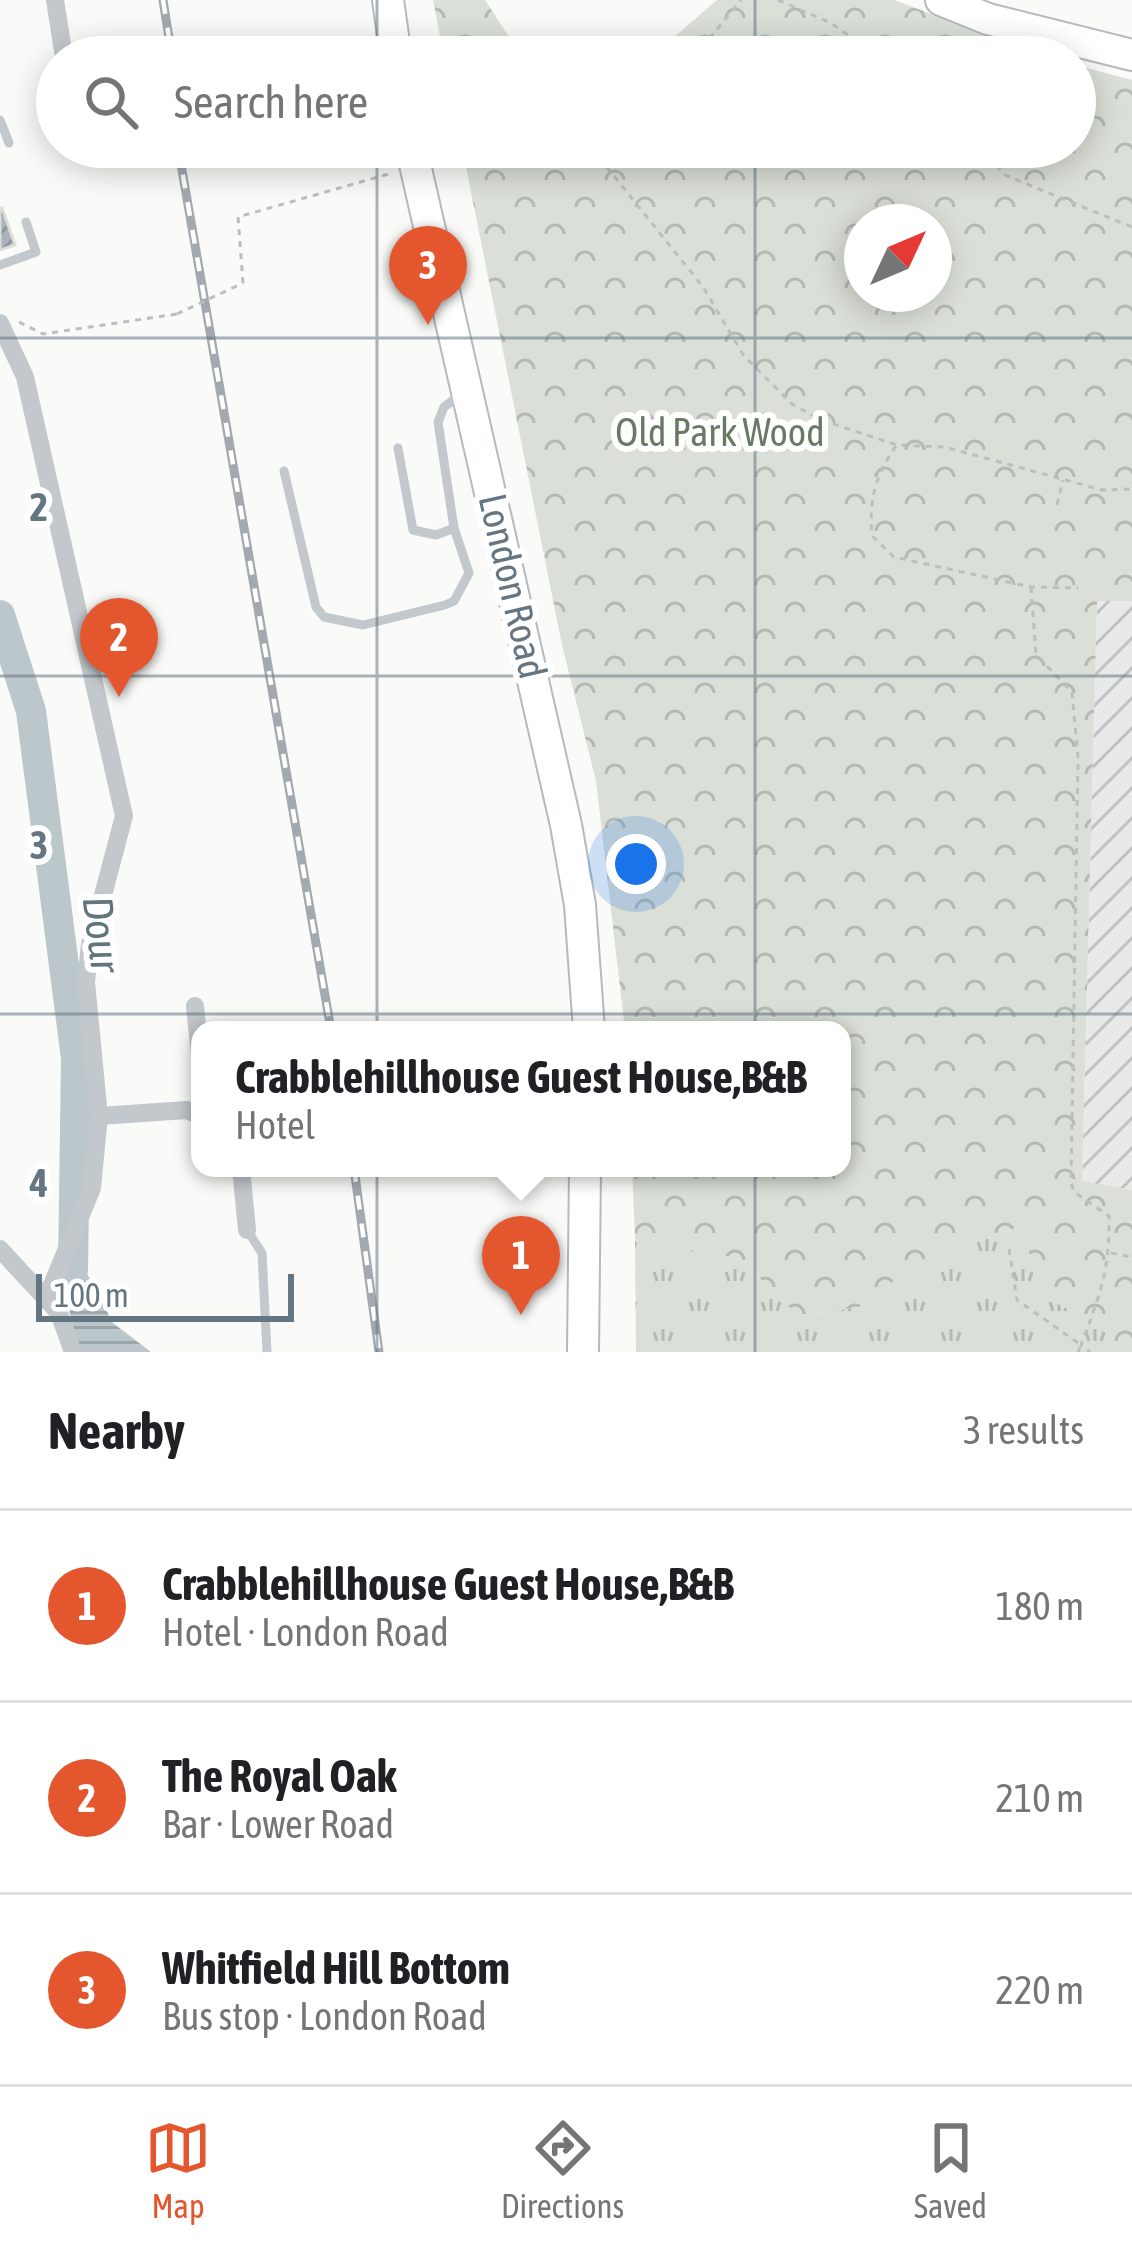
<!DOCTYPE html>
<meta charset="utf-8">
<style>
:root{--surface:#fff;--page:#f2f2f2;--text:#202124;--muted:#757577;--line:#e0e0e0;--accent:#e4572e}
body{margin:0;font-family:"Asap Condensed",sans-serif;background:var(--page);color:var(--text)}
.compass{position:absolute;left:844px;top:204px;width:108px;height:108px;border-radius:50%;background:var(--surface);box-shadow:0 6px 30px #0003;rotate:46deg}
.scale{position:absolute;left:36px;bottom:30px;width:258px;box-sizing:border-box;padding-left:12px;border:6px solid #657683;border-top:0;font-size:33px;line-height:42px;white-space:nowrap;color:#657683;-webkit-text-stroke:9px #fff;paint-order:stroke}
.you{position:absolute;left:636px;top:864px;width:42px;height:42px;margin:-30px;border:9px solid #fff;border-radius:50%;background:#1a73e8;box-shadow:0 0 0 18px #1a73e833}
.badge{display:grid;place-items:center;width:78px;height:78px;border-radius:50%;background:var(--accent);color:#fff;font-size:39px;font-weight:700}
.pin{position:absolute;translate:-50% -99px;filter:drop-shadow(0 3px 6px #0008)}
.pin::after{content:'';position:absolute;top:63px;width:42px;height:36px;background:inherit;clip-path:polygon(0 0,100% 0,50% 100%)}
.popup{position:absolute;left:191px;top:1021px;width:660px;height:156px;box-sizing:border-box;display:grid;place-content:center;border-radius:24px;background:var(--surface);filter:drop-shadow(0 3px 9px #0005);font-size:39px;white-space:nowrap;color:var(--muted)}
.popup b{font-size:45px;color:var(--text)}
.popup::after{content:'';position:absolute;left:50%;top:100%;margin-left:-24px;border:24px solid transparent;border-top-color:var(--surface)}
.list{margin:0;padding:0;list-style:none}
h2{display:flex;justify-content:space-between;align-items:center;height:156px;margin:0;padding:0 48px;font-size:51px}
h2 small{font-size:39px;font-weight:400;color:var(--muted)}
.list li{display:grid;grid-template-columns:78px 1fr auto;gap:36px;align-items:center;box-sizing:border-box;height:192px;padding:0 48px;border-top:3px solid var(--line)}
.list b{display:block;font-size:45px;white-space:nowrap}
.list p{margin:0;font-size:39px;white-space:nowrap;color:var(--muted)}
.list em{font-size:39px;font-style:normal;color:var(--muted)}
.icon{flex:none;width:66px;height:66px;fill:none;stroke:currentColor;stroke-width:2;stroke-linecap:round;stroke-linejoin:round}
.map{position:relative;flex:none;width:1132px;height:1352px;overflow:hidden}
.search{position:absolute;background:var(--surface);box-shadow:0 6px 30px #0003;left:36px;right:36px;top:36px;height:132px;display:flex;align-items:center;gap:30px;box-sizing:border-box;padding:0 42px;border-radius:66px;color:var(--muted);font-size:45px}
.sheet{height:732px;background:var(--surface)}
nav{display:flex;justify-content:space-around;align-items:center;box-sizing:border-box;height:168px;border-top:3px solid var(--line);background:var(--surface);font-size:33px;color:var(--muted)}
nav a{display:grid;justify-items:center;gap:6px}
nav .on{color:var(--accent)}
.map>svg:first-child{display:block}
.industrial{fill:url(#industrial-furrows)}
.grass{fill:url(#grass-tufts)}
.forest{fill:url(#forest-crowns);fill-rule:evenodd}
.water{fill:url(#water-rules)}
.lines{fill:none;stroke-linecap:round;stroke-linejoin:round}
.river{stroke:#bbc7cb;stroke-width:30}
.building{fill:url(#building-hatch);stroke:#dcdcda;stroke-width:3}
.primary-casing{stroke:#b5babe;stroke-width:34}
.path{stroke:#bbbfc2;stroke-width:3;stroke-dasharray:6 6;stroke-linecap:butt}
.lane{stroke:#c3c8cc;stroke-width:9}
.street{stroke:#c3c8cc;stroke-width:18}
.primary{stroke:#fff;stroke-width:30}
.rail-casing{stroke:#a2aab0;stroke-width:9}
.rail{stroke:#fff;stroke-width:4.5;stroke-dasharray:14;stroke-linecap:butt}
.path-bridge{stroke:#bbbfc2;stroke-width:3;stroke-dasharray:6 6;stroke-linecap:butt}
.grid{fill:none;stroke:#657683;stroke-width:3;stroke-opacity:0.55}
.labels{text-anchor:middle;stroke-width:12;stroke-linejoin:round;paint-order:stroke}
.park-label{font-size:39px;fill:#687a64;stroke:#fff}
.street-label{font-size:39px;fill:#657683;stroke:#fff}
.water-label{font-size:42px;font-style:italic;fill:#60757c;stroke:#fff}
.grid-label{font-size:39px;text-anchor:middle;font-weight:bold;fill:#657683;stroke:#fff;stroke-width:12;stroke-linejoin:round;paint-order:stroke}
</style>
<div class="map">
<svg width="1132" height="1352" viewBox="0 0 1132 1352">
<defs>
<pattern id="industrial-furrows" width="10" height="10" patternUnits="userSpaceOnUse" patternTransform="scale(3)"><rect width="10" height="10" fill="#e8e9e9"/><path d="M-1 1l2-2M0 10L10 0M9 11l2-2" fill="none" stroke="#c0c1c2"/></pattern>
<pattern id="grass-tufts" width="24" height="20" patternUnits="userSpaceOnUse" patternTransform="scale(3)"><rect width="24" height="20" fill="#dadfd7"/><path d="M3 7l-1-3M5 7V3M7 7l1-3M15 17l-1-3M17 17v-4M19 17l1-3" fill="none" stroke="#b4b9b4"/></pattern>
<pattern id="forest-crowns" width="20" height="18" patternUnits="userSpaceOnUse" patternTransform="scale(3)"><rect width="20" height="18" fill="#dadfd7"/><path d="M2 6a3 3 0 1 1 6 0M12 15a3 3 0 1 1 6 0" fill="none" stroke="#b4b9b4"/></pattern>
<pattern id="water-rules" width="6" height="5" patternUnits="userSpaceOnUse" patternTransform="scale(3)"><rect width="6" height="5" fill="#bbc7cb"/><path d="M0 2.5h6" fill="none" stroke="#9ca6aa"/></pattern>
<pattern id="building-hatch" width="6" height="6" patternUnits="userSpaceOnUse" patternTransform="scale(3)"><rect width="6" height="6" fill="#aab3b9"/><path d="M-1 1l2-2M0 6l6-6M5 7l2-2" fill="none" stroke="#8e969c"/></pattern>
</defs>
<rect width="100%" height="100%" fill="#fafaf8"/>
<path class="industrial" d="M1097 600 1132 601V1190L1082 1182Z"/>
<path class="grass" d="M1022 1226 1040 1295 1103 1326 1123 1352H636L635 1239 741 1259 799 1316 859 1307 922 1260Z"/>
<g class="forest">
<path d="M433 0H485L522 57H444Z"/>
<path d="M717 0H894L1046 57H651Z"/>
<path d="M1075 65 1132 80V601H1097L1082 1181 1132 1190V1352H1123L1103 1326 1040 1295 1022 1226 922 1260 859 1307 798 1316 741 1259 635 1239 632 1168H842V1030H625L596 781 562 645 462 147H1075ZM934 222V294H862V222Z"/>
</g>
<path class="water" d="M83 1266 113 1323 151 1352H79L66 1297 73 1270Z"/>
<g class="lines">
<path class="river" d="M0 615 31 711 76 1058 73 1270"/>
</g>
<g class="building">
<path d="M345 147H366L368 163 347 165Z"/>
<path d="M2 208 15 245 0 250V209Z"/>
</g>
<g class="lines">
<defs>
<g id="primary">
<path d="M388 0 396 57"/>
<path d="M941 0 988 19 1132 55"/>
<path d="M411 147 566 825 580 905 589 1030"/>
<path d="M583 1352 585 1168"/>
</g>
</defs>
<use href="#primary" class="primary-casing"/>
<g class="path">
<path d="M778 0 831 23 879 57"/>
<path d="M694 57 741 0"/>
<path d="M611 147 602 161 703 287 744 356 792 404 821 420 897 445 945 447 1102 490 1132 489"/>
<path d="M981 147 1005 175 1132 227"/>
<path d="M243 283 238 217 392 173"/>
<path d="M19 322 43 334 177 314"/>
<path d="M896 446C875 475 869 501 872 536L894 557 1031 587 1078 588"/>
<path d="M1057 505 1063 480"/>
<path d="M1031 587 1036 655 1072 692 1078 758 1071 1182 1074 1192 1109 1216C1110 1271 1100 1294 1081 1345L1090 1352"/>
<path d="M1009 1249 1017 1300 1081 1345 1078 1352"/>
<path d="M1111 1253 1132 1257"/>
</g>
<g class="lane">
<path d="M0 120 9 143"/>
<path d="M87 147 90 157"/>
<path d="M0 265 36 252 26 222"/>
<path d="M398 448 413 530 436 535 454 528"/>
<path d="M284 471 316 607 324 617 363 625 445 605 454 601 469 573 454 528 438 422 444 407 462 394"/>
<path d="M247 1230 262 1253 267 1352"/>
</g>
<g class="street">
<path d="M55 0 64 57"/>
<path d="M0 323 25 377 124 816 90 944 86 982 99 1116 92 1188 47 1297"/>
<path d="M195 1006 200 1056"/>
<path d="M99 1116 187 1110 200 1116"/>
<path d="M241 1168 247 1230"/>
<path d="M0 1249 59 1313 73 1352"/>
</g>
<use href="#primary" class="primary"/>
<defs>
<g id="rail">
<path d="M163 0 172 57"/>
<path d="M178 147 331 1030"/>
<path d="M354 1168 379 1352"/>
</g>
</defs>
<use href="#rail" class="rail-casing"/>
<use href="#rail" class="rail"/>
<path class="path-bridge" d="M177 314 243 283"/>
</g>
<path class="grid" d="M377 0V57M755 0V57M377 147V1352M755 147V1352M0 338H1132M0 676H1132M0 1014H1132"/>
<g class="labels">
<g class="park-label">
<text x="720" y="446">Old Park Wood</text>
</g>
<g class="street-label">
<text transform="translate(513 586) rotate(77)" y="14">London Road</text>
</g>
<g class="water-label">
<text transform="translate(102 934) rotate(83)" y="15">Dour</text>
</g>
</g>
<g class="grid-label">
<text x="39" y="521">2</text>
<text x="39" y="859">3</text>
<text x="39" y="1197">4</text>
</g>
</svg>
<svg class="compass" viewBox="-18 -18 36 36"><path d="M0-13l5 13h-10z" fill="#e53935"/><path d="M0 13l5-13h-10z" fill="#757577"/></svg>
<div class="scale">100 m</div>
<div class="you"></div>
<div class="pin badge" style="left:521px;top:1315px">1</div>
<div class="popup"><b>Crabblehillhouse Guest House,B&amp;B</b>Hotel</div>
<div class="pin badge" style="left:119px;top:697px">2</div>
<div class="pin badge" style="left:428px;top:325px">3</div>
<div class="search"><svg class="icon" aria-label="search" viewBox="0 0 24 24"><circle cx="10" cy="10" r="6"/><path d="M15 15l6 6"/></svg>Search here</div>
</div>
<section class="sheet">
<h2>Nearby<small>3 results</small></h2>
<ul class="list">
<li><span class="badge">1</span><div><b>Crabblehillhouse Guest House,B&amp;B</b><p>Hotel · London Road</p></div><em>180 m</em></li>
<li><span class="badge">2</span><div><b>The Royal Oak</b><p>Bar · Lower Road</p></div><em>210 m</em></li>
<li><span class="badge">3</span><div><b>Whitfield Hill Bottom</b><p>Bus stop · London Road</p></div><em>220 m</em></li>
</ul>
</section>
<nav>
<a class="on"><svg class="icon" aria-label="map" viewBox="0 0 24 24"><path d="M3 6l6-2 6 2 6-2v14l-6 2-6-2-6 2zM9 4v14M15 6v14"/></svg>Map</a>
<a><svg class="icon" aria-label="directions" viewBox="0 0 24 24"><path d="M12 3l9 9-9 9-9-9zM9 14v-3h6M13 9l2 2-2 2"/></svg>Directions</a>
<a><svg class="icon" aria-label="saved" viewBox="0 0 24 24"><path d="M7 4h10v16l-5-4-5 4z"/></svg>Saved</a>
</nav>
